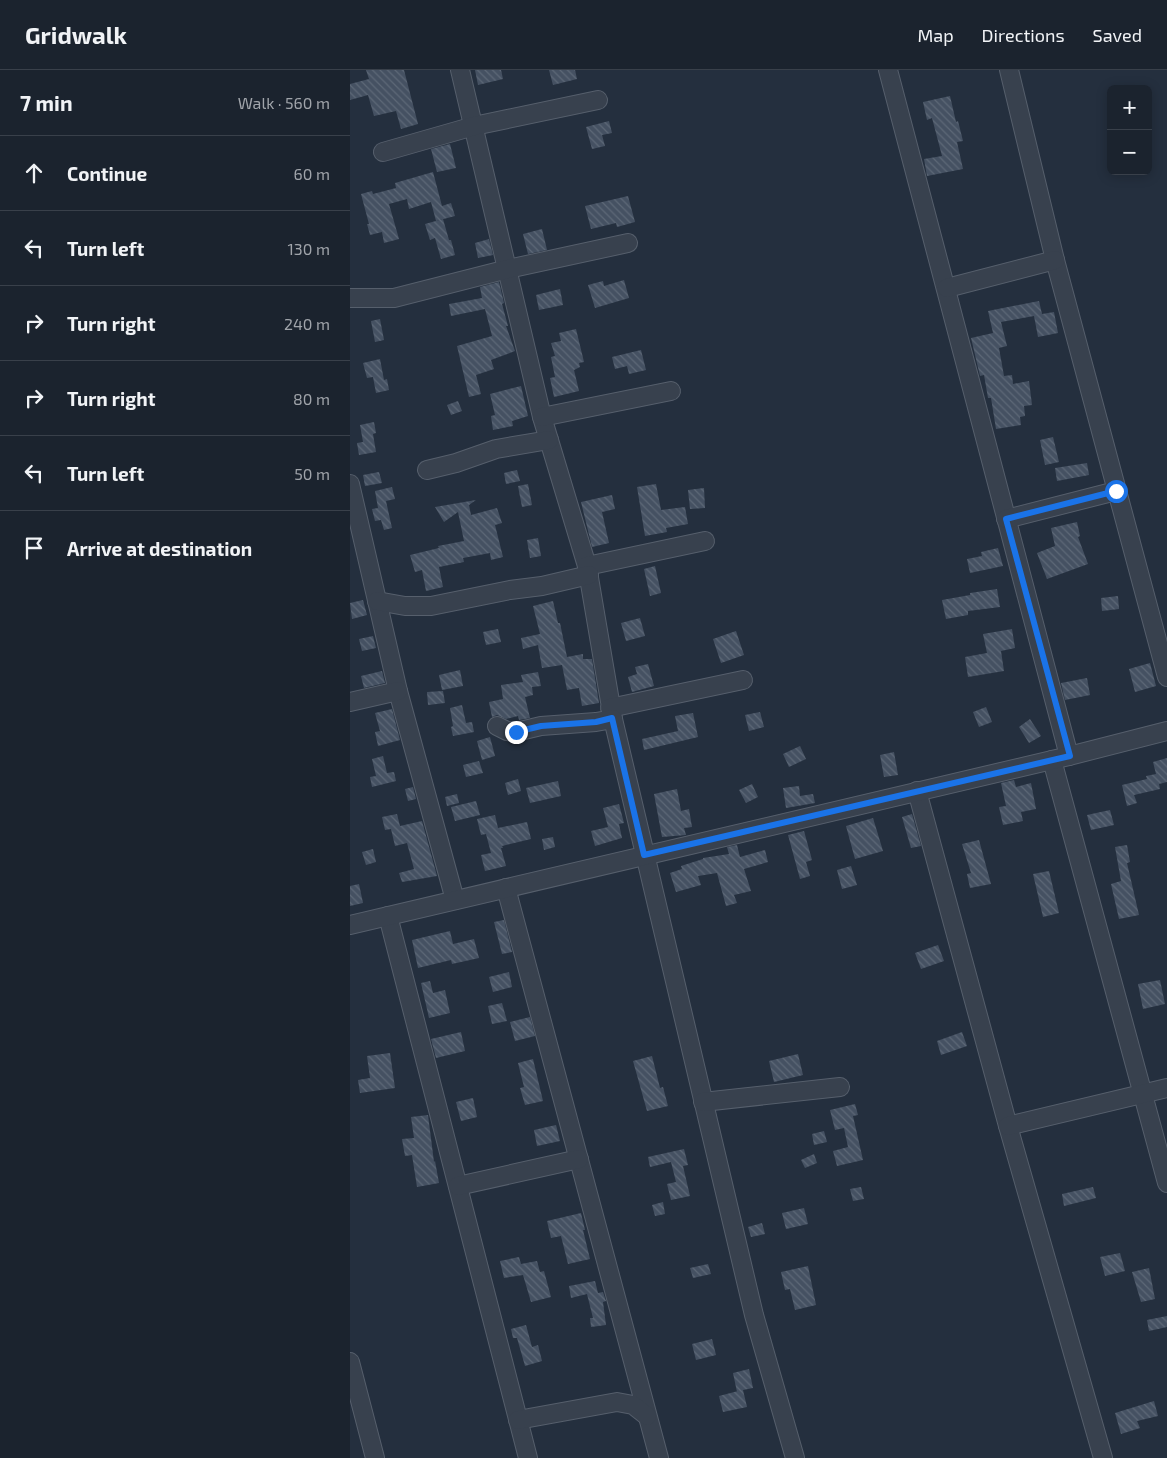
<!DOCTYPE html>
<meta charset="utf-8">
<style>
:root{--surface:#1b232e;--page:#242b36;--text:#f1f3f6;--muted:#a0a4aa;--line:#39404a}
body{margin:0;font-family:"Exo 2",sans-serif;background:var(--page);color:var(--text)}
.controls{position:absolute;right:15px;top:15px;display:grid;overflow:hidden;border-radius:8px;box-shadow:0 2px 12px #0003}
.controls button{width:45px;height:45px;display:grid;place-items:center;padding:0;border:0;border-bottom:1px solid var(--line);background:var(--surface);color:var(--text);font:25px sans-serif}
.stop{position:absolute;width:15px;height:15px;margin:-11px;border:4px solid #1a73e8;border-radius:50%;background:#fff}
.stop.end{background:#1a73e8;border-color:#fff;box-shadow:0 1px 5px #0008}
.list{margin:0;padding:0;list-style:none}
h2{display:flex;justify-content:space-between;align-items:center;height:65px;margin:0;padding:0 20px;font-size:21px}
h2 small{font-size:16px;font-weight:400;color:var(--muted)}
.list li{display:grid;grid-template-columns:32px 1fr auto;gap:15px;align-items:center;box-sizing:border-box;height:75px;padding:0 20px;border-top:1px solid var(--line)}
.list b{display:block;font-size:19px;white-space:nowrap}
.list em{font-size:16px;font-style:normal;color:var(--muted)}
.icon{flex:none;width:28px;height:28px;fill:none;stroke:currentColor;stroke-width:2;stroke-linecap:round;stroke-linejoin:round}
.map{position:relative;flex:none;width:817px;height:1388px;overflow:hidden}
header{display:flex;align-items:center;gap:30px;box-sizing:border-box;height:70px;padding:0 25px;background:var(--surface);border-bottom:1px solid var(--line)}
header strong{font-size:24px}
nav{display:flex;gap:28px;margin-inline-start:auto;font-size:18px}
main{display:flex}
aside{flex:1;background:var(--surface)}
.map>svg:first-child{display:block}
.building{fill:url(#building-back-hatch)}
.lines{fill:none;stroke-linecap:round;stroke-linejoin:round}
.minor-casing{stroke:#565f6c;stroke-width:20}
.minor{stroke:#38414e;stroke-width:18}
.route{stroke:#1a73e8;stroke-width:6}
</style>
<header>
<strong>Gridwalk</strong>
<nav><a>Map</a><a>Directions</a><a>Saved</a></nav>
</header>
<main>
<aside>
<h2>7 min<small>Walk · 560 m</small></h2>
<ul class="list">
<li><svg class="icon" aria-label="ahead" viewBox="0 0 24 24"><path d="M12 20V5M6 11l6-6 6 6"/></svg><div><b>Continue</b></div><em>60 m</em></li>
<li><svg class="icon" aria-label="left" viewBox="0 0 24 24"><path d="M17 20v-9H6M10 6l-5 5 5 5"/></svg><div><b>Turn left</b></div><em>130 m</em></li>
<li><svg class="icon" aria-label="right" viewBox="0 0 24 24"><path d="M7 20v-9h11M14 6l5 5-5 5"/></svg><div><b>Turn right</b></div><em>240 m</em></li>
<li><svg class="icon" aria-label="right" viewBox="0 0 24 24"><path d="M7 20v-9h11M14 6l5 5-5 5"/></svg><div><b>Turn right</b></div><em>80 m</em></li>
<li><svg class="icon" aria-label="left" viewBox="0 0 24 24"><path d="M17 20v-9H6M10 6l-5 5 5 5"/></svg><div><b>Turn left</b></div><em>50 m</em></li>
<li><svg class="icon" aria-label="arrive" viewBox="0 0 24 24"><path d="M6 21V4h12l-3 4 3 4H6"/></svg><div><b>Arrive at destination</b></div></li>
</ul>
</aside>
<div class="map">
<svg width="817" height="1388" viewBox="0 0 817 1388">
<defs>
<pattern id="building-back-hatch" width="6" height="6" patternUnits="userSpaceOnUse" patternTransform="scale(1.25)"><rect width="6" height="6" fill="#455162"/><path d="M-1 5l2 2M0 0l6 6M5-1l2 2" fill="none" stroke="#5d6877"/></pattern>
</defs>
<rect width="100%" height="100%" fill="#242f3e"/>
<g class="building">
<path d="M16 0H54L68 54 51 59 46 41 24 46 18 25 0 30V14L19 9Z"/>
<path d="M125 0H151L153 9 128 15Z"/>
<path d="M199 0H225L227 9 203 15Z"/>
<path d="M600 26 606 52 608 51 613 71 607 72 613 99 577 106 574 89 592 86 582 48 577 50 573 32Z"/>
<path d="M259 51 262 63 252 65 255 76 242 79 236 57Z"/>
<path d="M100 74 106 98 87 102 81 79Z"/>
<path d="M83 102 92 136 101 133 105 146 86 151 81 132 59 139 57 129 39 134 49 169 34 173 32 162 20 165 17 154H19L11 124 22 121 23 124 46 118 45 113Z"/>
<path d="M278 126 285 152 267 157 266 153 241 159 235 136Z"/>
<path d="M93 149 99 170H101L105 185 91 189 85 168 80 170 75 154Z"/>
<path d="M192 159 197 180 178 184 173 164Z"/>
<path d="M139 169 143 185 128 188 125 173Z"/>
<path d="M274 210 279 228 245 238 238 215 253 211 254 216Z"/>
<path d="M149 212 154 233 152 234 158 256H156L165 281 141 290 144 299 126 305 131 324 119 327 107 276 142 266 135 239 101 246 99 234 132 228 130 217Z"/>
<path d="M210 219 213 235 189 240 186 225Z"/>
<path d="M689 231 692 244 704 242 708 263 688 267 684 246 651 252 657 276 649 278 654 306 662 305 663 314 679 311 682 335 674 336 675 346 670 347 671 355 646 359 641 328H638L634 305 630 306 621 268 643 263 638 241Z"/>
<path d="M30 249 34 270 25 272 21 251Z"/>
<path d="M226 259 234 292 229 293 230 297 224 300 229 321 204 327 200 308 205 307 201 287 205 286 201 273 211 271 209 263Z"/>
<path d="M291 280 296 300 279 304 277 296 265 299 262 287Z"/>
<path d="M30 289 34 310 37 309 39 320 26 323 23 307 17 308 13 293Z"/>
<path d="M171 316 178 346 162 351 163 356 143 360 141 346 145 345 140 324Z"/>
<path d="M108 331 112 341 101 345 97 335Z"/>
<path d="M24 352 26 363 23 364 26 382 9 385 7 373 13 372 10 355Z"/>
<path d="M703 367 709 392 695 395 690 370Z"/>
<path d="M737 393 739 405 707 411 705 398Z"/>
<path d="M167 400 170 411 156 414 154 403Z"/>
<path d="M29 402 32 413 15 416 13 405Z"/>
<path d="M178 414 182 435 172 437 168 416Z"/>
<path d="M306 414 311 440 335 437 338 454 316 458 317 462 295 466 287 417Z"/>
<path d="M42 417 45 429 36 431 42 458 34 460 31 450 25 451 22 439 28 438 25 421Z"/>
<path d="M354 418 355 438 340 439 338 420Z"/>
<path d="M262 425 265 439 252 442 259 473 242 477 231 432Z"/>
<path d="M126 430 119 435 121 445 147 438 152 453 145 455 153 487 141 490 140 483 113 488 114 492 89 497 93 517 76 521 72 500 65 502 60 485 89 478 88 476 114 471 108 442 94 452 85 437Z"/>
<path d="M727 452 730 466 728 467 738 494 697 509 687 483 705 476 701 458Z"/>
<path d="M188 468 191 486 180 488 177 470Z"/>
<path d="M648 478 653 496 620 503 617 489 632 486 631 482Z"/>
<path d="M305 496 311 523 300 526 294 499Z"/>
<path d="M647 519 650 537 618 541V545L596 549 592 530 620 525V523Z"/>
<path d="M768 526 769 539 752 541 751 528Z"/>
<path d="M13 530 17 545 2 549 0 533Z"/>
<path d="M203 531 208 553H210L217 587 233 584V589H242L249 633 232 636 229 618 217 620 212 595 192 598 188 575 173 579 171 568 190 564 183 536Z"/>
<path d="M290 548 295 566 276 571 271 553Z"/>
<path d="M148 559 151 572 136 575 133 562Z"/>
<path d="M662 559 665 578 651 581 654 601 618 607 615 587 637 583 633 564Z"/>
<path d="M386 561 394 585 371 593 363 569Z"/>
<path d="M23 566 26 578 12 581 9 569Z"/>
<path d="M800 593 806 616 785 622 779 599Z"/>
<path d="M298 594 304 616 282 622 278 607 287 604 285 597Z"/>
<path d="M110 600 113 616 92 620 89 605Z"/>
<path d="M32 601 35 613 14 618 11 606Z"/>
<path d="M188 602 191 616 182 617 183 625 175 627 180 648 169 650 168 646 156 649 147 645 142 647 139 632 153 629 151 615 173 612 171 605Z"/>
<path d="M737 608 740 625 715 630 711 613Z"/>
<path d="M93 621 95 633 78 635 77 622Z"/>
<path d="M112 635 116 653 122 652 124 662 103 666 101 657 103 656 100 638Z"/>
<path d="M636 637 642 652 629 657 623 642Z"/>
<path d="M42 639 50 670 28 676 25 662 30 661 25 643Z"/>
<path d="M410 642 414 657 399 661 395 645Z"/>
<path d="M343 643 348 667 294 680 292 669 328 661 325 646Z"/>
<path d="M680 649 691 666 679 673 669 657Z"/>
<path d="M140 667 145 686 132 690 127 671Z"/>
<path d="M450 676 456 689 439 697 433 684Z"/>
<path d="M544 682 548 705 534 707 530 685Z"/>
<path d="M33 686 37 703 44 702 46 711 22 717 20 707 26 706 22 689Z"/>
<path d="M817 688V712L809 714 810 719 784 725 787 733 777 736 772 715 797 709 796 706 806 704 803 692Z"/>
<path d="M129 691 133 703 116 707 113 695Z"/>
<path d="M168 709 171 721 158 725 155 713Z"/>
<path d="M664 710 666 717 681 713 686 739 671 742 673 751 653 755 649 737 656 736 651 713Z"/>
<path d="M208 711 211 726 180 733 176 718Z"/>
<path d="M402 714 408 727 396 733 389 720Z"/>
<path d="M449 716 450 726 463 724 465 733 436 738 433 718Z"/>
<path d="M63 717 66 729 58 731 55 719Z"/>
<path d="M327 719 331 741 339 739 342 757 334 758 336 765 312 767 304 724Z"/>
<path d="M107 724 109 733 97 736 95 727Z"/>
<path d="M126 731 130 745 105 751 101 737Z"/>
<path d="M269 734 274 753 269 754 272 768 245 776 241 761 258 757 253 738Z"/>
<path d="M760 740 764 755 741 760 737 745Z"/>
<path d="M47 744 50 756 72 751 87 806 52 812 49 803 64 799 57 773 45 776 41 759 35 760 32 747Z"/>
<path d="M562 744 571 776 561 778 552 747Z"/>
<path d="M145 745 148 758 177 752 181 769 152 776 153 778H151L156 796 135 801 131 785 141 783 136 764 131 765 127 749Z"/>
<path d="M523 748 533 781 505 789 496 756Z"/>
<path d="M454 761 462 790 456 792 460 806 450 809 438 765Z"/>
<path d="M203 767 205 777 194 780 192 769Z"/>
<path d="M629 770 641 814 620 818 617 804 621 803 612 774Z"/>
<path d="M387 775 390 787 415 780 418 792 394 799 401 821 384 825 387 833 376 836 367 803 348 806 351 815 326 822 320 803 332 799 331 796 353 789V788L379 784 377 777Z"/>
<path d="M777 775 780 792 777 793 789 845 769 849 761 814 771 811 765 777Z"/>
<path d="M23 779 26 792 16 795 12 782Z"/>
<path d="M501 796 507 815 492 819 487 800Z"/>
<path d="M699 801 709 843 693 847 683 804Z"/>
<path d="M9 814 13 833 0 836V816Z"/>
<path d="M154 850 162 882 152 884 144 852Z"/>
<path d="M100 861 103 874 124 869 129 888 102 894 101 890 68 898 62 870Z"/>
<path d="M588 875 594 891 571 899 565 883Z"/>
<path d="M159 902 162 917 143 922 139 907Z"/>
<path d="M810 910 815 934 793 939 788 914Z"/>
<path d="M80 911 83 923 95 920 100 943 79 948 71 913Z"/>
<path d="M152 933 157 951 142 954 138 936Z"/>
<path d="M180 947 185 966 165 971 160 952Z"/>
<path d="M111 962 115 981 86 988 81 969Z"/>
<path d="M612 962 617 976 591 985 587 971Z"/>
<path d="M40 983 45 1018 10 1023 8 1010 20 1008 17 986Z"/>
<path d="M448 984 453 1005 424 1012 419 991Z"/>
<path d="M302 986 310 1018 313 1017 318 1036 297 1041 283 991Z"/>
<path d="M183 989 193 1031 175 1035 170 1018 174 1017 168 993Z"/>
<path d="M123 1028 127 1047 111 1051 106 1032Z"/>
<path d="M505 1034 508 1045 503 1046 513 1090 487 1096 483 1081 498 1077 494 1058 485 1060 480 1040Z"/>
<path d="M78 1045 84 1092 85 1091 89 1113 67 1117 62 1085 55 1086 52 1069 64 1068 61 1047Z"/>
<path d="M206 1055 210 1071 187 1076 184 1060Z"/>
<path d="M474 1061 477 1072 464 1075 462 1064Z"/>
<path d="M334 1079 338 1095 333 1096 340 1126 321 1130 317 1114 326 1112 321 1092 300 1097 298 1087Z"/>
<path d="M464 1084 467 1093 455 1098 451 1090Z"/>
<path d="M511 1117 514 1129 503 1131 500 1119Z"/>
<path d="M743 1117 746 1128 714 1136 712 1124Z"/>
<path d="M313 1132 315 1144 305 1146 302 1135Z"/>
<path d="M454 1138 458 1154 436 1159 432 1143Z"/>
<path d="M231 1143 235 1160H233L240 1189 218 1194 211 1166 201 1168 197 1151Z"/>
<path d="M412 1153 415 1164 401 1167 398 1157Z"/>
<path d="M770 1183 775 1201 755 1206 750 1187Z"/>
<path d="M169 1187 171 1194 187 1191 190 1202 194 1201 201 1227 181 1232 173 1205 154 1208 150 1191Z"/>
<path d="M358 1194 361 1204 343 1208 340 1198Z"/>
<path d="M458 1196 466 1235 445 1240 440 1219 435 1220 431 1202Z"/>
<path d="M799 1198 805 1229 791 1232 782 1202Z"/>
<path d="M245 1211 248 1223 253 1222 256 1231 253 1232 256 1255 241 1257 240 1248H243L237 1224 221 1228 219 1216Z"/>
<path d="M817 1246V1257L799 1261 797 1250Z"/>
<path d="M176 1255 182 1277 188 1275 192 1291 175 1296 167 1268H163L161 1259Z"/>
<path d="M362 1269 366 1285 346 1290 342 1274Z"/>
<path d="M399 1299 403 1318 393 1320 397 1337 373 1342 369 1326 392 1320 387 1322 383 1303Z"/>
<path d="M804 1331 808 1346 787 1351 790 1358 771 1364 765 1343Z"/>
</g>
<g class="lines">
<defs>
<g id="minor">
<path d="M110 0 192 347 237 496 263 649 404 1245 445 1388"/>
<path d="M538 0 719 686"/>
<path d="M659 0 705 190 817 607"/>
<path d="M33 82 124 56 248 30"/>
<path d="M597 218 705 190"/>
<path d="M0 228H44L158 199 278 173"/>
<path d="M192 347 321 321"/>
<path d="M77 400 106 393 146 379 199 370"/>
<path d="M0 414 48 621 105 830"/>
<path d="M656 449 766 421"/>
<path d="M237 496 355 471"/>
<path d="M27 531 55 536H81L160 520 192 516 239 505"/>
<path d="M0 632 48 621"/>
<path d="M260 638 393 610"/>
<path d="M147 656 157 661 166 662 191 656 246 652 263 649"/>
<path d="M702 690 817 1113"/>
<path d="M567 721 658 1056 753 1388"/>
<path d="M156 818 309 1388"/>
<path d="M38 846 178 1388"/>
<path d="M0 855 719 686 817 661"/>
<path d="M353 1032 490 1017"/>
<path d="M658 1056 817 1018"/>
<path d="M108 1116 229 1089"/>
<path d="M0 1292 25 1388"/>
<path d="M168 1350 267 1332 283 1335 297 1346"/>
</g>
</defs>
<use href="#minor" class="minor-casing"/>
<use href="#minor" class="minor"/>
</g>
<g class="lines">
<path class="route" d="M166 662 191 656 246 652 262 648 294 785 720 686 656 449 766 421"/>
</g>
</svg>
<div class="controls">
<button>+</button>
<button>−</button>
</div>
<div class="stop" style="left:766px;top:421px"></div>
<div class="stop end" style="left:166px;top:662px"></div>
</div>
</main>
